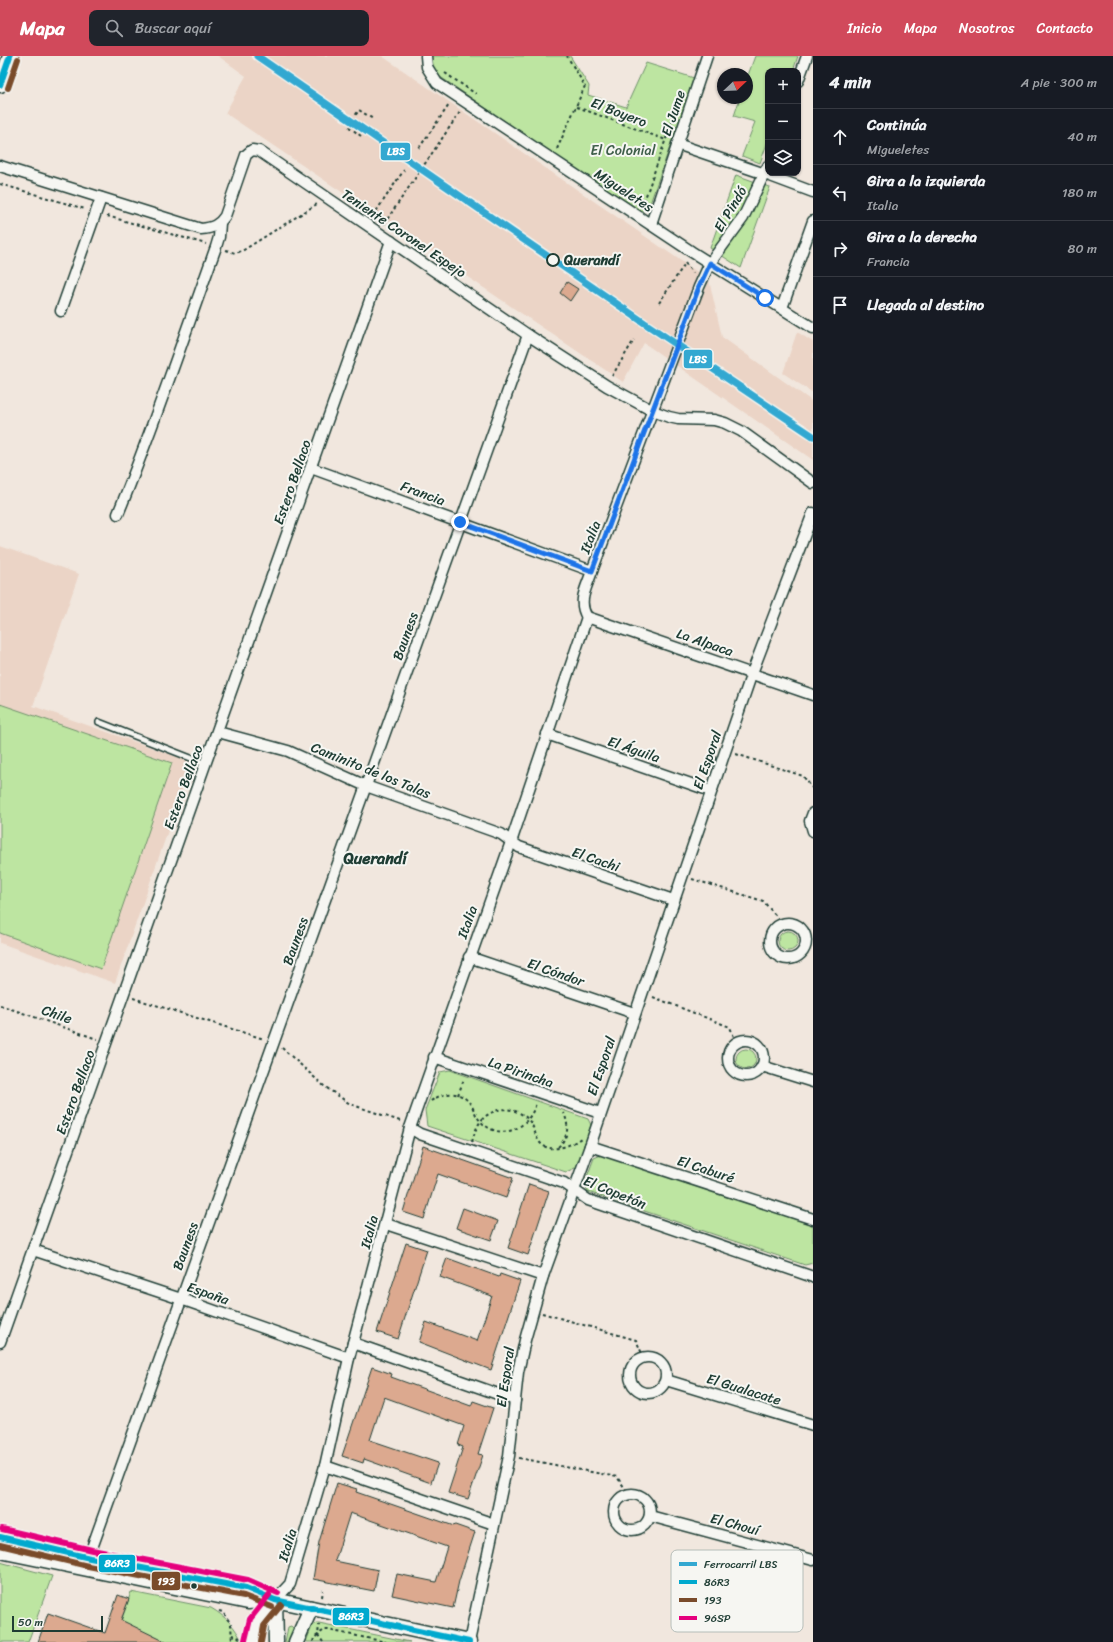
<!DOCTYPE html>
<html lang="es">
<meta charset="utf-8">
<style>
:root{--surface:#171b24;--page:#20242c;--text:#f1f3f6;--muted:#9ea1a6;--line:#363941;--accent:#d1495b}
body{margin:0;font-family:Sriracha,sans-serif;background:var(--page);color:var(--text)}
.controls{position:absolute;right:12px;top:12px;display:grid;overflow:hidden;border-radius:8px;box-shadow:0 1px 3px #0004}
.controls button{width:36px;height:36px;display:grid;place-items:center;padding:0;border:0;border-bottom:1px solid var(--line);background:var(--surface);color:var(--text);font:20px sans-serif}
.compass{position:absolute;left:717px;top:12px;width:36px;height:36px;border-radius:50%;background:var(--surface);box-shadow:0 1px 3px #0004;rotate:67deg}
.scale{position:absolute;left:12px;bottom:10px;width:91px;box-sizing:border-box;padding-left:4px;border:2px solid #1f3d34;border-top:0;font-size:11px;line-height:14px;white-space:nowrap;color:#1f3d34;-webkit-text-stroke:3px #f6f6f2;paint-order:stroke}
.stop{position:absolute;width:12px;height:12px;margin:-9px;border:3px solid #1a73e8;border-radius:50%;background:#fff}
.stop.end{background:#1a73e8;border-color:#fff;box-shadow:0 1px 4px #0008}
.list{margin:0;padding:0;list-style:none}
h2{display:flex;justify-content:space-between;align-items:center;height:52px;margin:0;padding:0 16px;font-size:17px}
h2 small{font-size:13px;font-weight:400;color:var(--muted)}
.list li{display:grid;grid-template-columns:26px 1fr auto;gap:12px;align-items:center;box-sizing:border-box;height:56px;padding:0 16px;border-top:1px solid var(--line)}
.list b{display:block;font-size:15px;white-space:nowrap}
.list p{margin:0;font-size:13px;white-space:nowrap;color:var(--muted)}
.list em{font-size:13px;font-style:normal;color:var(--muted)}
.icon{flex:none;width:22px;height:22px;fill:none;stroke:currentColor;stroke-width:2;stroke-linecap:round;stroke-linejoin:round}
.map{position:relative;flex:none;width:813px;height:1586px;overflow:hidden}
header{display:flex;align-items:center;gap:24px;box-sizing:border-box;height:56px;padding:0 20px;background:var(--accent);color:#fff}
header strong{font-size:19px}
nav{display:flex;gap:22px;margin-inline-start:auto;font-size:14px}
.search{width:280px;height:36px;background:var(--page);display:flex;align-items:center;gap:10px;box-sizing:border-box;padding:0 14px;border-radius:8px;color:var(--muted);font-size:15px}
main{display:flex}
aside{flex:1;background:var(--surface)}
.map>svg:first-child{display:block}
.built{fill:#ebd4c6}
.green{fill:#bde5a1;stroke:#6e916a}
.building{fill:#dca98f;stroke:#1f3d34}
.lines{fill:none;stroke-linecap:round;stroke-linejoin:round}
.lane-casing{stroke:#1f3d34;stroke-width:8}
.street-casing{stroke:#1f3d34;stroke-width:13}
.secondary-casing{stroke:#1f3d34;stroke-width:17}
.path{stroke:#1f3d34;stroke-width:2;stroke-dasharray:3 3;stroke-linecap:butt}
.lane{stroke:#f6f6f2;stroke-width:5}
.street{stroke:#f6f6f2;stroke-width:10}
.secondary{stroke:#f6f6f2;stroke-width:14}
.bus-1-casing{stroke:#f6f6f2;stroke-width:9}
.bus-2-casing{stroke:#f6f6f2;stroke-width:9}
.bus-3-casing{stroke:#f6f6f2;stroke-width:9}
.bus-1{stroke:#00a9ce;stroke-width:6}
.bus-2{stroke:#7a4b2a;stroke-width:6}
.bus-3{stroke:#e5007d;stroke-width:6}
.rail-1-casing{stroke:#f6f6f2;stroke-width:10}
.rail-1{stroke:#33a8d1;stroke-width:7}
.route{stroke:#1a73e8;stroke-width:5}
.stop-dot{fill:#f6f6f2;stroke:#1f3d34;stroke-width:2}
.bus-dot{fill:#1f3d34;stroke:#f6f6f2;stroke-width:1.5}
.labels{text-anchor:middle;stroke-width:4;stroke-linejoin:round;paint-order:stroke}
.street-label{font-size:14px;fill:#1f3d34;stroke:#f6f6f2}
.park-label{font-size:14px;fill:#3f5f4a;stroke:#f6f6f2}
.stop-label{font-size:14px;font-weight:bold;fill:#1f3d34;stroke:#f6f6f2;text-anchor:start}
.quarter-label{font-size:16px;font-weight:bold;fill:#1f3d34;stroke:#f6f6f2}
.key{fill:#f6f6f2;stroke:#b6beb9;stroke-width:1}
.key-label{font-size:11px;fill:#1f3d34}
.line-badge{stroke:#f6f6f2;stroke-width:1.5}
.badge-label{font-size:11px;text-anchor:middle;font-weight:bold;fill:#fff}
</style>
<header>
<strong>Mapa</strong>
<div class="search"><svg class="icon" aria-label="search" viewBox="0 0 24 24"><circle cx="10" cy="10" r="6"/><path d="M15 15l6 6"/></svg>Buscar aquí</div>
<nav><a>Inicio</a><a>Mapa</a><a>Nosotros</a><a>Contacto</a></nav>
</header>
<main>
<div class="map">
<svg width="813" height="1586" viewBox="0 0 813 1586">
<rect width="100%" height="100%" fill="#f1e7de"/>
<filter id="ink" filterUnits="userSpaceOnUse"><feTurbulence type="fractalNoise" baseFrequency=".025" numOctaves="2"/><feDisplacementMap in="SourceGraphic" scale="8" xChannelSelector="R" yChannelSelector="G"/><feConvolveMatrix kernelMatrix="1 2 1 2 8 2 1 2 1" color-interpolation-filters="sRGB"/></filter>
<g filter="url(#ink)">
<g class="built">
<path d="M218 0H382L709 224 722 281 813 346V404L644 287 623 326 225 57 246 20Z"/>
<path d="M797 276 813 286V337L783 317Z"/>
<path d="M0 490 79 518 33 650 192 706 115 927 0 887Z"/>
</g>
<g class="green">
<path d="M430 0H570L589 30 588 39 626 51 646 7 694 22 648 153 638 156 436 18Z"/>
<path d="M755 0H798L793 15H768V85L760 107 742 100 755 66 734 60 740 42H747V22Z"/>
<path d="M736 119 770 131 741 212 710 192Z"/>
<path d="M0 648 172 707 101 913 0 877Z"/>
<circle cx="788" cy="885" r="10"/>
<circle cx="746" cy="1003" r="10"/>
<path d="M450 1014 588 1063 591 1069 577 1111 566 1116 427 1070 425 1054 440 1016Z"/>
<path d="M601 1099 813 1169V1207L805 1209 588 1136 584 1129 594 1102Z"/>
<path d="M0 1506 52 1520 28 1586H0Z"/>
<path d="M131 1536 211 1552C225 1560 236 1571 242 1586H114Z"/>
<path d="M316 1567H319L410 1586H306L312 1570Z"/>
<path d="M291 1570 295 1574 292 1586H285L288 1571Z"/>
</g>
<g class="building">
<path d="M567 226 578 233 570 245 560 237Z"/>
<path d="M423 1090 513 1122 506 1142 438 1118 424 1163 403 1156Z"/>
<path d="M529 1128 549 1135 528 1199 508 1192Z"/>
<path d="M463 1152 498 1165 491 1184 456 1172Z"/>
<path d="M406 1187 427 1194 398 1283 377 1276Z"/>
<path d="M447 1202 499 1221 500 1218 520 1225 491 1314 419 1286 426 1266 477 1285 492 1240 440 1221Z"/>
<path d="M372 1311 392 1318 391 1321 471 1350 473 1345 493 1352 478 1398 483 1399 468 1443 448 1437 463 1391 458 1389 464 1370 384 1341 370 1384 438 1407 431 1427 364 1403 363 1407 342 1400Z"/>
<path d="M337 1427 357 1433 356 1436 454 1470 455 1469 475 1476 459 1525 453 1552 392 1539 397 1518 436 1526 447 1491 350 1457 335 1505 378 1514 374 1535 313 1523 319 1486Z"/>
<path d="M118 1539 129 1543 121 1564 166 1586H38L48 1557 105 1577Z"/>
</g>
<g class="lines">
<defs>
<path id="lane" d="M99 666 206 708"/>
<g id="street">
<path d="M426 0 427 11 437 27 692 196 813 272"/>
<path d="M798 25 807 0"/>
<path d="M677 88 765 118 813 136"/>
<path d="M0 110 201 173C213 172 219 169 225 160L246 99 252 94 259 95 528 279 607 330 653 355 669 361 678 363 714 364 725 367 741 375 813 427"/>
<path d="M651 168 707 0"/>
<path d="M782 252 813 165"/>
<path d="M61 255 101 142"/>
<path d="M311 412 592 515"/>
<path d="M118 458C154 370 184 280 216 191L219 181 220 167"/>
<path d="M587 561C577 545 587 531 592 515L699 231 710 207 743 162 768 110"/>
<path d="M587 561 813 639"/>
<path d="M218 676 288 695 366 730 501 778 519 791 673 844"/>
<path d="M547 678 711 735"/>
<path d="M813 757 810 765 813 775"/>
<circle cx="788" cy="885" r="18"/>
<path d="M469 901 634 957"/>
<circle cx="746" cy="1002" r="18"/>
<path d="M434 1001 600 1057"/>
<path d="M762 1010 813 1026"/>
<path d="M410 1072 420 1078 564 1127 588 1144 813 1221"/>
<path d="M590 1090 813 1163"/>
<path d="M386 1168 543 1220"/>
<path d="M33 1194 181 1243 349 1302"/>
<path d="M0 1286 391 185"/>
<path d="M353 1287 515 1344"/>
<circle cx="648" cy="1319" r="18"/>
<path d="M666 1324 813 1369"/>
<path d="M325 1410 494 1468"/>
<circle cx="632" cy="1456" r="18"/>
<path d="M650 1460 813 1504"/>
<path d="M90 1502 93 1489 528 279"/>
<path d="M275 1544 290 1528 325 1410 349 1302 410 1072 511 786 587 561"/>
<path d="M469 1586 509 1400 518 1316 525 1284 543 1220 590 1090 752 617 813 457"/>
</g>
<g id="secondary">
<path d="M0 29 10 0"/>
<path d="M0 1481 90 1502 246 1532 275 1544 469 1586"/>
<path d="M0 1495 248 1546 270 1544"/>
<path d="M275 1544 276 1586"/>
<path d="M253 1586 257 1567 275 1544"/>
<path d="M296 1586 311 1552"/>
</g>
</defs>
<use href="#lane" class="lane-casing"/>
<use href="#street" class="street-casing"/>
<use href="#secondary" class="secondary-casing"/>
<g class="path">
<path d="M445 17 476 38"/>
<path d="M577 51 666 84"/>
<path d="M361 80 348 70 359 54 373 63"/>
<path d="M419 92 449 49"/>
<path d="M557 93 585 30 567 0"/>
<path d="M0 128 85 153"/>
<path d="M642 151 675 57"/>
<path d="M107 160 206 188"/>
<path d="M373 160 404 114"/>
<path d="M384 168 460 56"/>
<path d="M226 194 235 197 242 195 317 148"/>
<path d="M685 207 693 217"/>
<path d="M659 247 686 206"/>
<path d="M612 320 634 284"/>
<path d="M736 698 803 720 813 733"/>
<path d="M692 823 763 845 783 868"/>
<path d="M653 941 730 971 736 986"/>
<path d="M133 942 264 983"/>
<path d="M0 949 97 983"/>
<path d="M282 992 324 1030 350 1048 400 1065"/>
<path d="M458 1039 464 1023"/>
<path d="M431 1045C440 1038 454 1035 463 1041 470 1045 473 1052 476 1059 484 1073 500 1080 515 1073 526 1068 533 1058 536 1047"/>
<path d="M472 1086C476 1071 480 1061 495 1055 508 1050 525 1056 532 1069 536 1077 537 1088 546 1091 557 1095 572 1089 581 1082"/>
<path d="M558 1091C569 1081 569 1069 564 1057"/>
<path d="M542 1257 636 1284 644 1302"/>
<path d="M519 1402 617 1421 629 1438"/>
<path d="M322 1541 323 1534"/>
<path d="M219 1555 223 1556 231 1568 232 1586"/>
<path d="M232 1579 240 1582"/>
<path d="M313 1586 314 1582 318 1579 319 1569"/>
<path d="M323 1586 318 1579 324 1574H328L386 1586"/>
</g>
<use href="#lane" class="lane"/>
<use href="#street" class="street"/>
<use href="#secondary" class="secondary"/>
<defs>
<g id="bus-1">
<path d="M0 29 10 0"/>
<path d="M0 1481 90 1502 246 1532 275 1544 469 1586"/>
</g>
<g id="bus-2">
<path d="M8 32 18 3"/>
<path d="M0 1489 88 1510 244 1540 272 1551"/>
<path d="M261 1586 264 1570 281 1549"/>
</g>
<g id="bus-3">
<path d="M2 1473 92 1494 248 1524 278 1537"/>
<path d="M245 1584 250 1563 269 1539"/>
</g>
</defs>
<use href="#bus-1" class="bus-1-casing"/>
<use href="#bus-2" class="bus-2-casing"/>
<use href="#bus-3" class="bus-3-casing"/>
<use href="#bus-1" class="bus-1"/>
<use href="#bus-2" class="bus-2"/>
<use href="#bus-3" class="bus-3"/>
<defs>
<path id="rail-1" d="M257 0 649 270 813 380"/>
</defs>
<use href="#rail-1" class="rail-1-casing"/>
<use href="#rail-1" class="rail-1"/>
</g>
</g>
<g class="lines" filter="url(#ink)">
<path class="route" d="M460 466 592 515 699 231 710 207 765 242"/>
</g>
<circle class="stop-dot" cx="553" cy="204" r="6"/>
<circle class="bus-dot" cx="194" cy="1530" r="3.5"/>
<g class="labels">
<g class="street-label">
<text transform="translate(619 56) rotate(21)" y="5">El Boyero</text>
<text transform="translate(673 57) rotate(-71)" y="5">El Jume</text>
<text transform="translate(624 134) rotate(33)" y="5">Migueletes</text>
<text transform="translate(730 153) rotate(-59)" y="5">El Pindó</text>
<text transform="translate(404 177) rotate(34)" y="5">Teniente Coronel Espejo</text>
<text transform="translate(292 426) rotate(-71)" y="5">Estero Bellaco</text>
<text transform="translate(423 437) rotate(20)" y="5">Francia</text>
<text transform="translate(590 481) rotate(-69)" y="5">Italia</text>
<text transform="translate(405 580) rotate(-70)" y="5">Bauness</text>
<text transform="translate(705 586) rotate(19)" y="5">La Alpaca</text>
<text transform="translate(634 693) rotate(19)" y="5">El Águila</text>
<text transform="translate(707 704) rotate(-71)" y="5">El Esporal</text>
<text transform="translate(371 714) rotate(22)" y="5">Caminito de los Talas</text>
<text transform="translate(183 731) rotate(-70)" y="5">Estero Bellaco</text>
<text transform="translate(596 803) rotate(19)" y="5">El Cachi</text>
<text transform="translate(467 866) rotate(-70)" y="5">Italia</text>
<text transform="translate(295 885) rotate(-70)" y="5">Bauness</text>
<text transform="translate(556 916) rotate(19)" y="5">El Cóndor</text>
<text transform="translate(57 958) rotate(19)" y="5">Chile</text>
<text transform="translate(601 1010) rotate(-71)" y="5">El Esporal</text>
<text transform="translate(521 1016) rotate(19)" y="5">La Pirincha</text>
<text transform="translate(75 1036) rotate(-70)" y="5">Estero Bellaco</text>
<text transform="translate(706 1113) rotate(18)" y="5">El Caburé</text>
<text transform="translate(615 1136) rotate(22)" y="5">El Copetón</text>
<text transform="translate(369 1176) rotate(-75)" y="5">Italia</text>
<text transform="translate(185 1190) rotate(-70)" y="5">Bauness</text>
<text transform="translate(208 1237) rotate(19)" y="5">España</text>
<text transform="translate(505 1321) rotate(-82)" y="5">El Esporal</text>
<text transform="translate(744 1333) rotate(17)" y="5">El Gualacate</text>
<text transform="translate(735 1468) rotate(15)" y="5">El Chouí</text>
<text transform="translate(287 1489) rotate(-73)" y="5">Italia</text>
</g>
<g class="park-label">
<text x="623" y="99">El Colonial</text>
</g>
<g class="stop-label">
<text x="564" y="209">Querandí</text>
</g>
<g class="quarter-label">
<text x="375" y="808">Querandí</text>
</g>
</g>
<rect x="671" y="1494" width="132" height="82" rx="6" class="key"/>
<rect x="679" y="1506" width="18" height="4" fill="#33a8d1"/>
<rect x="679" y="1524" width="18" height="4" fill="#00a9ce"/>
<rect x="679" y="1542" width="18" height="4" fill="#7a4b2a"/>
<rect x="679" y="1560" width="18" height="4" fill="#e5007d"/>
<g class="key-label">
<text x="704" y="1512">Ferrocarril LBS</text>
<text x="704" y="1530">86R3</text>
<text x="704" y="1548">193</text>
<text x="704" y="1566">96SP</text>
</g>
<g class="line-badge">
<rect x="380" y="86" width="31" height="19" rx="4" fill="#33a8d1"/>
<rect x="683" y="293" width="30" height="20" rx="4" fill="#33a8d1"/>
<rect x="98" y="1498" width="38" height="19" rx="4" fill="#00a9ce"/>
<rect x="151" y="1515" width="30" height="20" rx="4" fill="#7a4b2a"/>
<rect x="332" y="1551" width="38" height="19" rx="4" fill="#00a9ce"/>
</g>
<g class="badge-label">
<text x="396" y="99">LBS</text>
<text x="698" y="307">LBS</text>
<text x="117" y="1511">86R3</text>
<text x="166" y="1529">193</text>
<text x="351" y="1564">86R3</text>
</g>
</svg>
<div class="controls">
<button>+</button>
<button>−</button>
<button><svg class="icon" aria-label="layers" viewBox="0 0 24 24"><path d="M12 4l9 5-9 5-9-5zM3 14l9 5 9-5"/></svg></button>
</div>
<svg class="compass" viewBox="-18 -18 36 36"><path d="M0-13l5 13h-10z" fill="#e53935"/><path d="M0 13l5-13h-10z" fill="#9ea1a6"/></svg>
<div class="scale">50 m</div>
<div class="stop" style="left:765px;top:242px"></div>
<div class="stop end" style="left:460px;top:466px"></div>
</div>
<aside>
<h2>4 min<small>A pie · 300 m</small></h2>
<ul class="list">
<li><svg class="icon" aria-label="ahead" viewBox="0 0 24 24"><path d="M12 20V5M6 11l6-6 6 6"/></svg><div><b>Continúa</b><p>Migueletes</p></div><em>40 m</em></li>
<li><svg class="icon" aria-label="left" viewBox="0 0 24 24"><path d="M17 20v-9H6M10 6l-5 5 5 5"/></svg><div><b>Gira a la izquierda</b><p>Italia</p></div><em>180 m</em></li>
<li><svg class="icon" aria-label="right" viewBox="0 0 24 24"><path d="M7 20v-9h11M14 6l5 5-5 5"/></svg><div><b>Gira a la derecha</b><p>Francia</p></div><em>80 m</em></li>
<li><svg class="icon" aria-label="arrive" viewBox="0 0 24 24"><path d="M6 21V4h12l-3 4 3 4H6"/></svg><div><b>Llegada al destino</b></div></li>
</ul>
</aside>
</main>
